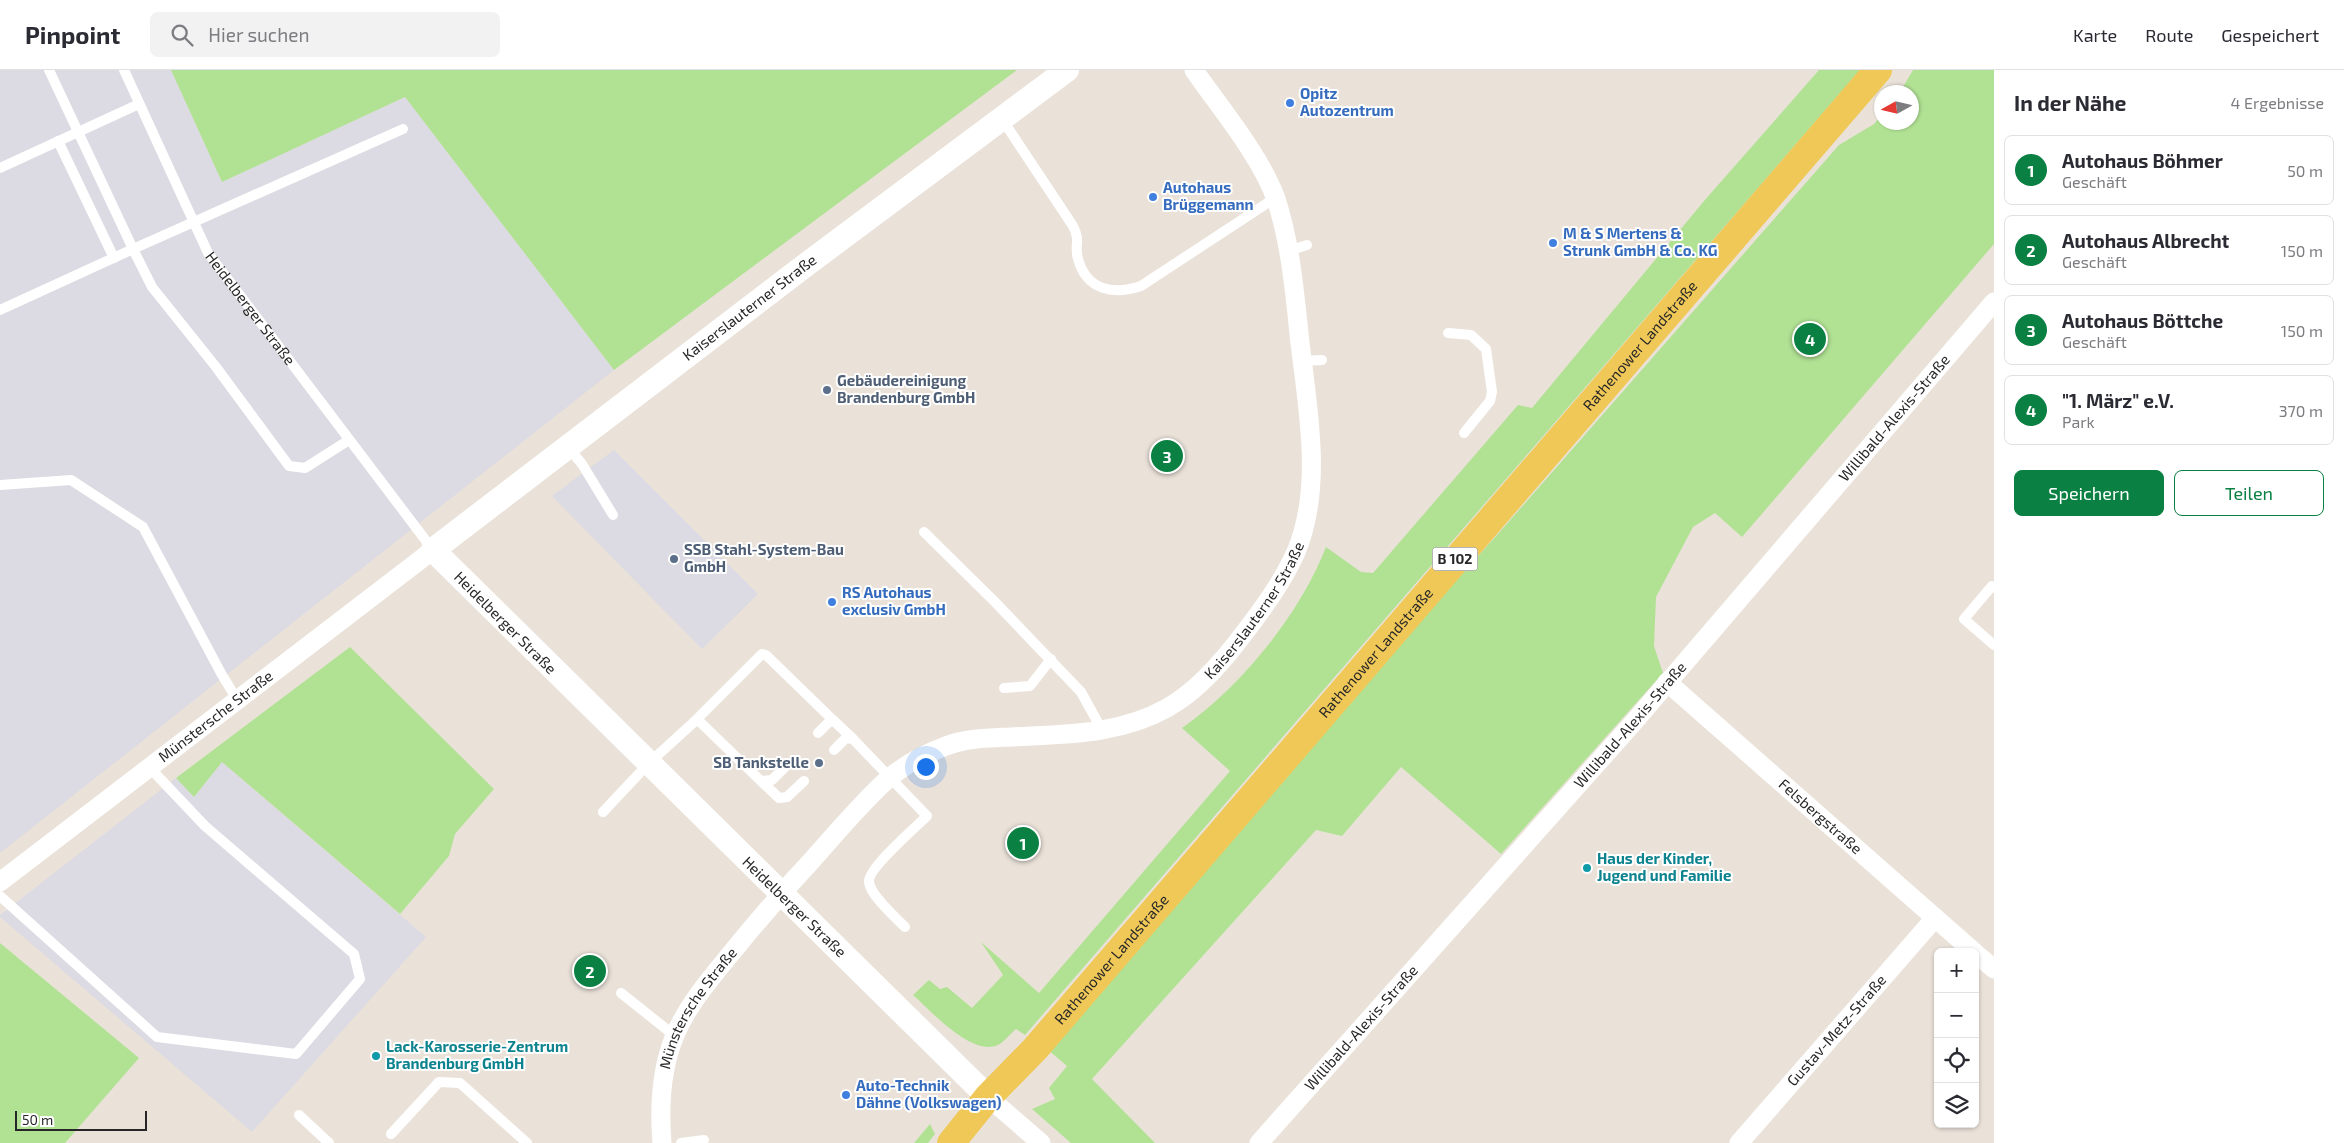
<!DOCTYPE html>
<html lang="de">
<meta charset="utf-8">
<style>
:root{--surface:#fff;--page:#f2f2f3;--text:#2b2b33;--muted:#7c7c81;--line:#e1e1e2;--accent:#0b8043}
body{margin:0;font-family:"Exo 2",sans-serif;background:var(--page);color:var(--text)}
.controls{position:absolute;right:15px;bottom:15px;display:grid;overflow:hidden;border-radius:8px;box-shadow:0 1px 4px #0004}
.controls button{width:45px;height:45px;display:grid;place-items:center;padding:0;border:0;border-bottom:1px solid var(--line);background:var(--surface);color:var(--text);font:25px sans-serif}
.compass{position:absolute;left:1874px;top:15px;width:45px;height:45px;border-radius:50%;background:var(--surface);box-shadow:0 1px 4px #0004;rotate:262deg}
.scale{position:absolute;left:15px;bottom:12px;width:132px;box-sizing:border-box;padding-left:5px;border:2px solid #272727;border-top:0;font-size:14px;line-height:18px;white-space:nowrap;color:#272727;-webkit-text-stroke:4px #fff;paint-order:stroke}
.you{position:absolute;left:925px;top:696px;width:18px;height:18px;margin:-12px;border:4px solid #fff;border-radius:50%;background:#1a73e8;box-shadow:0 0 0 8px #1a73e833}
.badge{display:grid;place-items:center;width:32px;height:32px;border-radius:50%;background:var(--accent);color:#fff;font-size:16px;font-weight:700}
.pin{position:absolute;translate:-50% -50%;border:2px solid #fff;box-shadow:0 1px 5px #0006}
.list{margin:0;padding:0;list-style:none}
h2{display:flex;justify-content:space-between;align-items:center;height:65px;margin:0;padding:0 20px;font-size:21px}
h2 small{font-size:16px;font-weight:400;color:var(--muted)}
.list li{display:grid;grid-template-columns:32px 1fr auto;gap:15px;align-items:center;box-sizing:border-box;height:70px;margin:0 10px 10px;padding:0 10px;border:1px solid var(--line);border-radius:8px}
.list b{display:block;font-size:19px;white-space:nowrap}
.list p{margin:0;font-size:16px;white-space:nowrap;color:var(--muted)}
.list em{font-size:16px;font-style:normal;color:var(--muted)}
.actions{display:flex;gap:10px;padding:15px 20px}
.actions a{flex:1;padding:11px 0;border:1px solid var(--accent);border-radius:8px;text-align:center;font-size:18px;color:var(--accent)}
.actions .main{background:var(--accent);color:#fff}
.icon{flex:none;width:28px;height:28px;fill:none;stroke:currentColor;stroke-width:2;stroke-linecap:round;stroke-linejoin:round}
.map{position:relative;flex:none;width:1994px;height:1073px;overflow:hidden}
header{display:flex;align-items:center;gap:30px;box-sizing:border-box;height:70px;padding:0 25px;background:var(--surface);border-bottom:1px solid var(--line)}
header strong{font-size:24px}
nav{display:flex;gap:28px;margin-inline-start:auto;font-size:18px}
.search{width:350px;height:45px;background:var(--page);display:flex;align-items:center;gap:12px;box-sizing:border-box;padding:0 18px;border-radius:8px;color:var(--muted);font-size:19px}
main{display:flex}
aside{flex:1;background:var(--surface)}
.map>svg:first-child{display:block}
.industrial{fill:#dcdae2}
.green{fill:#b1e294}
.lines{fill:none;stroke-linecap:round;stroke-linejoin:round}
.service{stroke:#fff;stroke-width:10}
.minor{stroke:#fff;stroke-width:19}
.tertiary{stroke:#fff;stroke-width:24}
.primary{stroke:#f0c858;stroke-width:28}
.shop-dot{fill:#3f7fe0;stroke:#fff;stroke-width:2}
.service-dot{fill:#5c6f8a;stroke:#fff;stroke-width:2}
.culture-dot{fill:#0f9aa8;stroke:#fff;stroke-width:2}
.labels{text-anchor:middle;stroke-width:4;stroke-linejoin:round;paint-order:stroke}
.shield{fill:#fff;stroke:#686868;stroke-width:1}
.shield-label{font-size:14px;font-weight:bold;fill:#272727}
.shop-label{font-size:15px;font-weight:bold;fill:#366cbe;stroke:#fff;text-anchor:start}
.street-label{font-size:15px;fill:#272727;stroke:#fff}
.service-label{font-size:15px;font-weight:bold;fill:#4e5e75;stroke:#fff;text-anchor:start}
.culture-label{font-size:15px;font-weight:bold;fill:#0d838f;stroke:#fff;text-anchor:start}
</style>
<header>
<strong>Pinpoint</strong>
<div class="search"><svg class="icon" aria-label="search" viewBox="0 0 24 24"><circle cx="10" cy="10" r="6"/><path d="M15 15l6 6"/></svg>Hier suchen</div>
<nav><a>Karte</a><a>Route</a><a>Gespeichert</a></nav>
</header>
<main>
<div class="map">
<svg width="1994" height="1073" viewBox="0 0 1994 1073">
<rect width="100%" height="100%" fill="#eae2d9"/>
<g class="industrial">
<path d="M0 0H171L222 112 405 27 614 300 0 783Z"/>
<path d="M614 380 758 524 702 579 552 426Z"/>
<path d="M222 692 426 867 252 1062 0 847V845L176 708 194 727Z"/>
</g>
<g class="green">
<path d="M171 0H1017L614 300 405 27 222 112Z"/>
<path d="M1819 0H1860L1025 965 1016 959C1010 964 1004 972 998 975 972 987 931 941 913 925L929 910 940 919 947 917 972 938 1003 905 981 872 1039 923 1230 701 1182 658C1241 617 1300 544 1326 477L1361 502 1373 503 1518 335 1532 338 1704 131Z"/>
<path d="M1913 0H1994V174L1742 467 1715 443 1693 457 1656 527 1654 576 1663 603 1501 784 1401 697 1342 766 1316 760 1092 1009 1155 1073H1071L1032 1039 1055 1029 1049 1018 1067 996 1047 979 1268 720 1497 465 1839 75 1874 54 1881 46 1882 52H1912V22H1900Z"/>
<path d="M350 577 494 719 455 764 449 786 400 844 222 692 194 727 176 708Z"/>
<path d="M0 873 139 988 65 1073H0Z"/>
<path d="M930 1054 935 1064 928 1073H914Z"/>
</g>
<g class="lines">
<g class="service">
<path d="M49 0 133 179 403 59"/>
<path id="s1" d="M124 0 208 183 433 480"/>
<path d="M1002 49 1073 156C1081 171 1074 175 1078 189 1087 221 1114 225 1141 216L1275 128"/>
<path d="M58 71 114 188"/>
<path d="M0 98 139 34"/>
<path d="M1288 181 1307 175"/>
<path d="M0 240 133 179 152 217 216 297 289 396 305 398 349 370"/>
<path d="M1448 263 1471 265 1486 279 1492 322 1490 331 1464 363"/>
<path d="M1302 291 1322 290"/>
<path d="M568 377 582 394 613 445"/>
<path d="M0 415 71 410 143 457 222 605 238 631"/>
<path d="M924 462 995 532 1081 622 1102 660"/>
<path d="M1994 518 1992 516 1964 549 1994 575"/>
<path d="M1004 618 1030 616 1051 589"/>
<path d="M694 652 762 584 766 585 834 651"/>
<path d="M818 663 830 651H834L852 668"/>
<path d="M834 680 845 669 852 668 927 746C916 757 867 799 869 812 870 825 896 848 905 857"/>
<path d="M761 711 779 728 787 727 804 711"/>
<path d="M603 742 648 694 694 652 698 650 761 711 772 710 788 694"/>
<path d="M0 826 157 967 296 984 360 909 354 884 205 756 150 698"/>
<path d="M621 923 675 966"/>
<path d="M299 1045 329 1073"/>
<path d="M391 1064 439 1012 460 1013 527 1073"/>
<path d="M681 1073 704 1070"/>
</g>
<g class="minor">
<path id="s2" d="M1667 612 1974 882"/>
<path id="s3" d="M0 812 433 480"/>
<path d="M1975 883 1994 899"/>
<path d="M988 1027 1041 1073"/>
<path id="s4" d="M662 1073C659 1037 661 999 675 965 688 934 711 908 733 881 759 849 786 818 814 788 838 761 862 732 889 708 905 695 927 683 946 676 967 668 989 668 1011 667 1064 664 1119 665 1167 638 1198 621 1224 590 1245 562 1264 537 1283 511 1296 482 1323 418 1308 340 1300 273 1295 226 1291 175 1276 129 1260 85 1221 39 1194 0"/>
<path id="s5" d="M1259 1073 1633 653 1994 232"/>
<path id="s6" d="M1739 1073 1935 848"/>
</g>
<path class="tertiary" id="s7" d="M988 1027 433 480 807 194 1067 0"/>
<path class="primary" id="s8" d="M951 1073 988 1027 1035 979 1878 0"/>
</g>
<g class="shop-dot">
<circle cx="1290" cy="33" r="5"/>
<circle cx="1153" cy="127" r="5"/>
<circle cx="1553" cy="173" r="5"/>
<circle cx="832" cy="532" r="5"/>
<circle cx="846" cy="1025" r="5"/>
</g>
<g class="service-dot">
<circle cx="827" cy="320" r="5"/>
<circle cx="674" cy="489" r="5"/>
<circle cx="819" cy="693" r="5"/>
</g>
<g class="culture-dot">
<circle cx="1587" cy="798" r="5"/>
<circle cx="376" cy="986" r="5"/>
</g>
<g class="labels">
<rect class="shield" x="1432.5" y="477.5" width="45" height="23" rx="4"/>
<g class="shield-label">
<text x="1455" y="494">B 102</text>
</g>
<g class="shop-label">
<text x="1300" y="29">Opitz<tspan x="1300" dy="17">Autozentrum</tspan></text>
<text x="1163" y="123">Autohaus<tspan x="1163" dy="17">Brüggemann</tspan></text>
<text x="1563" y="169">M &amp; S Mertens &amp;<tspan x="1563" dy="17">Strunk GmbH &amp; Co. KG</tspan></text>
<text x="842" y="528">RS Autohaus<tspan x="842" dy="17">exclusiv GmbH</tspan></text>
<text x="856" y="1021">Auto-Technik<tspan x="856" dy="17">Dähne (Volkswagen)</tspan></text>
</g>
<g class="street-label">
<text dy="5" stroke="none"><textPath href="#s1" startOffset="271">Heidelberger Straße</textPath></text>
<text dy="5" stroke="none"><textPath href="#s7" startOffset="1178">Kaiserslauterner Straße</textPath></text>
<text dy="5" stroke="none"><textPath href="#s8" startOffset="1054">Rathenower Landstraße</textPath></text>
<text dy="5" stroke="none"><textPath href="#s5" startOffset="964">Willibald-Alexis-Straße</textPath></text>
<text dy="5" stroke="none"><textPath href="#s4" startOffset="870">Kaiserslauterner Straße</textPath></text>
<text transform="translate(505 553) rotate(45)" y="5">Heidelberger Straße</text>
<text dy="5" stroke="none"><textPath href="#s8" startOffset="649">Rathenower Landstraße</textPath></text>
<text dy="5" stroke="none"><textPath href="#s3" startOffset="272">Münstersche Straße</textPath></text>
<text dy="5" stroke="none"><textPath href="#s5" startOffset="559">Willibald-Alexis-Straße</textPath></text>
<text dy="5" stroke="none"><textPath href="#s2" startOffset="204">Felsbergstraße</textPath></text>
<text transform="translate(794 837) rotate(44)" y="5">Heidelberger Straße</text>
<text dy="5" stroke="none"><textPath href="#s8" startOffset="244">Rathenower Landstraße</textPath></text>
<text dy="5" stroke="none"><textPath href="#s4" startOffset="144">Münstersche Straße</textPath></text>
<text dy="5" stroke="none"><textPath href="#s5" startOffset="154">Willibald-Alexis-Straße</textPath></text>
<text dy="5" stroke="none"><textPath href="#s6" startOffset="149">Gustav-Metz-Straße</textPath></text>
</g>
<g class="service-label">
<text x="837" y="316">Gebäudereinigung<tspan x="837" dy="17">Brandenburg GmbH</tspan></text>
<text x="684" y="485">SSB Stahl-System-Bau<tspan x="684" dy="17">GmbH</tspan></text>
<text x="809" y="698" text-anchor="end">SB Tankstelle</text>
</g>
<g class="culture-label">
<text x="1597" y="794">Haus der Kinder,<tspan x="1597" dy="17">Jugend und Familie</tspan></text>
<text x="386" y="982">Lack-Karosserie-Zentrum<tspan x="386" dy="17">Brandenburg GmbH</tspan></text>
</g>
</g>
</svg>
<div class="controls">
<button>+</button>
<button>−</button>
<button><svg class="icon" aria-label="locate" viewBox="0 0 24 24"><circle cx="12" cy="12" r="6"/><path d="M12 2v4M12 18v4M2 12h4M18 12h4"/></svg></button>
<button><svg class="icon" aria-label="layers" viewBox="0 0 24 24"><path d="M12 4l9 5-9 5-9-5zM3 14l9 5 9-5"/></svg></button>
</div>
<svg class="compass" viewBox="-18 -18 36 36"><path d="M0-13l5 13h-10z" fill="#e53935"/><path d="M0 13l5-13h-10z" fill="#7c7c81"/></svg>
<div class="scale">50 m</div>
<div class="you"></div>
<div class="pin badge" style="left:1023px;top:773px">1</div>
<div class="pin badge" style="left:590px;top:901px">2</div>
<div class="pin badge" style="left:1167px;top:386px">3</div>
<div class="pin badge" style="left:1810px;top:269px">4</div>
</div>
<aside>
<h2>In der Nähe<small>4 Ergebnisse</small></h2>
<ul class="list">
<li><span class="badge">1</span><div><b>Autohaus Böhmer</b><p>Geschäft</p></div><em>50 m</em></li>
<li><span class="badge">2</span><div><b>Autohaus Albrecht</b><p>Geschäft</p></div><em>150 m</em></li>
<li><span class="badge">3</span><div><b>Autohaus Böttche</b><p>Geschäft</p></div><em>150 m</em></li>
<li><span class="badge">4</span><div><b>&quot;1. März&quot; e.V.</b><p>Park</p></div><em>370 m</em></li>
</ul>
<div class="actions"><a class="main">Speichern</a><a>Teilen</a></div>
</aside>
</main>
